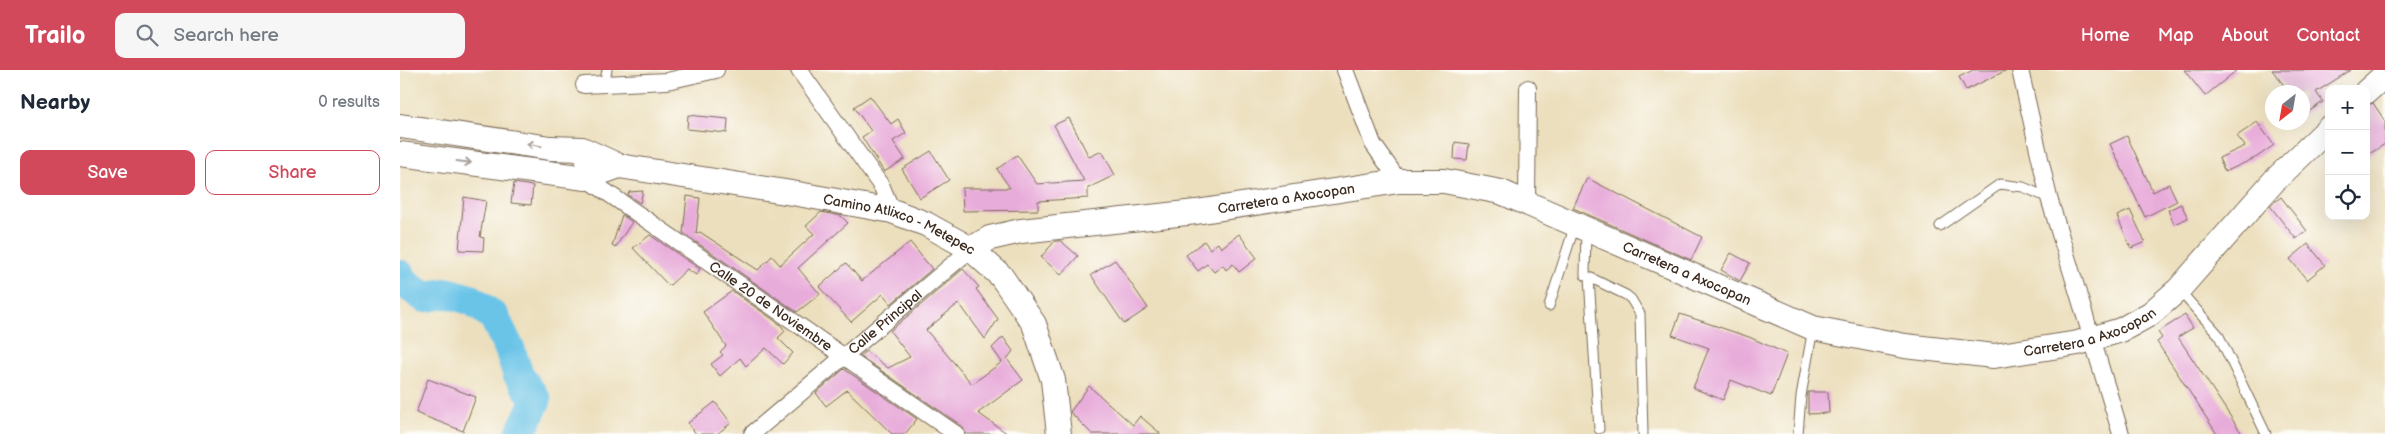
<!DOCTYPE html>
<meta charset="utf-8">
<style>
:root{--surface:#fff;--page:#f6f6f7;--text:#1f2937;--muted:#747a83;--line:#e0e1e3;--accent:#d1495b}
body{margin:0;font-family:"Balsamiq Sans",sans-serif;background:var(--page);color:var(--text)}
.controls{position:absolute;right:15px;top:15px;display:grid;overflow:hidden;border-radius:10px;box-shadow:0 5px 20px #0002}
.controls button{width:45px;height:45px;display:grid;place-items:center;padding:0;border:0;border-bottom:1px solid var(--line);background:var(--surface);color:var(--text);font:25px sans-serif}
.compass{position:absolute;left:1865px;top:15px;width:45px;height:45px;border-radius:50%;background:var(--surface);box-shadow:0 5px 20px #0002;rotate:211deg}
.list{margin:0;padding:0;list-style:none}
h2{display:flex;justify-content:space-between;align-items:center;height:65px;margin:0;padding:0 20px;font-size:21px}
h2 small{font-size:16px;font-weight:400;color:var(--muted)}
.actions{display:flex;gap:10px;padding:15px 20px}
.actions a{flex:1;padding:11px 0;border:1px solid var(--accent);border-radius:10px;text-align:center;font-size:18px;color:var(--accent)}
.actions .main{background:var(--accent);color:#fff}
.icon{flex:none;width:28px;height:28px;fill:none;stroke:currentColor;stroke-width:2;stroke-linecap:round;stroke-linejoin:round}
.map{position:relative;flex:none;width:1985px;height:364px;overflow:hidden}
header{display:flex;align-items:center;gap:30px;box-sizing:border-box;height:70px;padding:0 25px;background:var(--accent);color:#fff}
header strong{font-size:24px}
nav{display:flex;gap:28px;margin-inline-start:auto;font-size:18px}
.search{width:350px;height:45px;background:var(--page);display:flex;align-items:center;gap:12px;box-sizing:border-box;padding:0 18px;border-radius:10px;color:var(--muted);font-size:19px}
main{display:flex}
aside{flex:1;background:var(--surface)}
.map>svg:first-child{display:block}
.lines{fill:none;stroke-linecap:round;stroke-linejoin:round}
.river{stroke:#6ac4e8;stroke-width:31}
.building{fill:#e8acda}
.service-casing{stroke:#796956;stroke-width:11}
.minor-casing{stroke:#796956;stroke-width:18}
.secondary-casing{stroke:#796956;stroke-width:26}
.service{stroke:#fff;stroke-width:9}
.minor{stroke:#fff;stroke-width:16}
.secondary{stroke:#fff;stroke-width:24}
.oneway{stroke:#a79f9a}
.labels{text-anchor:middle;stroke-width:4;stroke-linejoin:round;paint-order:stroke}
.street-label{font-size:14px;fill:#3b2a1e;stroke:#fdfcf7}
</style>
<header>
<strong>Trailo</strong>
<div class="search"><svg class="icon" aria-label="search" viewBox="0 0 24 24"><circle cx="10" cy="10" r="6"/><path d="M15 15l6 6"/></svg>Search here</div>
<nav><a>Home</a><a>Map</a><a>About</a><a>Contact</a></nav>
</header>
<main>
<aside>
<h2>Nearby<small>0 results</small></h2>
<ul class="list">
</ul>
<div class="actions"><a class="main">Save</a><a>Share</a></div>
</aside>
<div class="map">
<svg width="1985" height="364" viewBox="0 0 1985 364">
<rect width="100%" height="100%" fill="#fdfcf7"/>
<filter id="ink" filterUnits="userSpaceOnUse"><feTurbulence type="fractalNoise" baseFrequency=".02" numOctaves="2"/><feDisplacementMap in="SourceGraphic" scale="10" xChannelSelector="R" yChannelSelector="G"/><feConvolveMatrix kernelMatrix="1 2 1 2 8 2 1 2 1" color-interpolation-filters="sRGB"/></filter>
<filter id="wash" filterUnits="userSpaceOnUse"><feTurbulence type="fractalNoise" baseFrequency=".0096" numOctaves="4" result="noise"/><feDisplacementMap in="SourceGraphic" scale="20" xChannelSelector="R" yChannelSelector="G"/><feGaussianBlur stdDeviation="1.12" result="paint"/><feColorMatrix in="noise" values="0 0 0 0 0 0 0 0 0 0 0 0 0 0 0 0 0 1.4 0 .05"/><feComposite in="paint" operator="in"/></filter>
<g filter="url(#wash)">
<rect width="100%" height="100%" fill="#ecdfbd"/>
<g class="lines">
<path class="river" d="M0 205 5 213 24 227 48 223 72 230 94 247 110 280 118 304 136 330 120 364"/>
</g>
<g id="blocks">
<g class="building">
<path d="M1573 0H1607L1566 20 1559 7Z"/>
<path d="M1784 0H1837L1805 26Z"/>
<path d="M1872 0H1951L1916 22 1923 32 1902 46V22H1889Z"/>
<path d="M470 26 491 54 498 49 506 63 493 71 505 89 484 102 462 67 471 61 454 37Z"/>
<path d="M1973 33 1985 51V74L1966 86V35Z"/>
<path d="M288 45 328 49 327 63 287 59Z"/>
<path d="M669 48 689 87 702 81 715 105 688 118V128L638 131V140L563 141 562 118H610L597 99 617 85 637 114 684 111 654 55Z"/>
<path d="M1857 52 1874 75 1857 87 1825 102 1819 88 1845 76 1837 66Z"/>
<path d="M1727 66 1753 122 1769 114 1777 131 1745 147 1710 74Z"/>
<path d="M1055 72 1069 74 1067 90 1054 89Z"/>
<path d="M531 81 549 110 520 128 502 99Z"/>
<path d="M1187 108 1302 167 1291 190 1173 138Z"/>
<path d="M114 113 133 116 131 135 111 133Z"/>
<path d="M243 121 240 133 228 125 229 122Z"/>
<path d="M287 126 300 128 296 164 300 162 358 200 372 186 380 195 414 164 406 156 421 142 441 146 448 153 398 198 420 224 397 242 283 163Z"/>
<path d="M64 127 86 131 80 167 84 168 83 181 59 180Z"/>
<path d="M1881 127 1907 161 1896 169 1870 136Z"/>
<path d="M1781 134 1788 148 1774 154 1768 140Z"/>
<path d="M1730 140 1745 172 1731 178 1717 146Z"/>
<path d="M222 145 232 152 215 178 212 176Z"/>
<path d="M839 164 857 188 839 202 833 194 826 200 823 195 814 202 807 194 798 201 786 185 804 171 810 179 818 173 821 178Z"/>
<path d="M250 165 300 199 296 205 287 199 269 216 233 178Z"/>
<path d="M655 171H661L678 186 661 205 641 187Z"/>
<path d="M510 172 532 199 491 234 483 224 451 252 419 217 446 193 462 211Z"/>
<path d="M1908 174 1925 195 1907 210 1890 189Z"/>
<path d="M1331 183 1350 193 1340 211 1321 200Z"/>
<path d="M715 190 748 238 724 254 691 205Z"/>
<path d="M563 199 579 217 576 219 598 249 585 269 559 233 526 260 572 314 602 292 592 278 603 267 613 281 607 289 623 310 578 343 608 364H566L562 356 460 286 466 281 488 298 510 287 490 261Z"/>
<path d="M332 221 381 255 385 261 378 268 393 283 383 294 366 278 346 296 340 288 320 306 311 294 323 285 320 282 326 276 303 242Z"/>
<path d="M1280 244 1349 267 1387 284 1371 326 1331 310 1323 330 1293 318 1309 278 1272 265Z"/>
<path d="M1785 245 1793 258 1778 267 1842 364H1817L1757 272 1762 268 1758 262Z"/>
<path d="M444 299 517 349 505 364H492L447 320 426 336 416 323Z"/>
<path d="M28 309 76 327 63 361 16 343Z"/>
<path d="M689 316 733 355 740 346 761 364H692L670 342Z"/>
<path d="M1408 322H1428L1429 343 1408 344Z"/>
<path d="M315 332 331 353 317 364H296L288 353Z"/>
</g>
</g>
</g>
<g filter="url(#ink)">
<use href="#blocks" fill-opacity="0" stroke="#796956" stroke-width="1"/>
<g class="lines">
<defs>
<g id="service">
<path d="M204 14 207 0"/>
<path d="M1540 156 1600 114 1623 117 1649 128"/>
<path d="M1186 160 1185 205 1226 225 1231 229 1240 244 1243 364"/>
<path d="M1189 208 1199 359"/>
<path d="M1779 220 1818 264 1866 364"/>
<path d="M1149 236 1175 155"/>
<path d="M1398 364 1401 326 1413 258"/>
</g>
<g id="minor">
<path d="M399 0 482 117 492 141"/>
<path d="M945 0 973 74 999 111"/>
<path d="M1620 0 1649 128 1721 364"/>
<path d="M184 15 267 11 316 0"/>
<path id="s1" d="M182 79 186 108 556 364"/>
<path d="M1127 133 1128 18"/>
<path id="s2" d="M352 364 571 179"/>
</g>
<g id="secondary">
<path d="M1966 22 1985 5"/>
<path id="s3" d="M0 56 150 78 182 79 219 96 398 124 492 141 526 154 571 179 601 206 634 254 653 310 659 364"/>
<path d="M0 84 186 108 219 96"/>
<path id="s4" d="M571 179 590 168 621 161 796 142 999 111H1044L1101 122 1413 258 1505 276 1594 286 1678 273 1721 260 1750 244 1779 219 1874 111 1929 58"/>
</g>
</defs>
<use href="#service" class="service-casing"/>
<use href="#minor" class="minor-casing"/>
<use href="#secondary" class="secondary-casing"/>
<use href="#service" class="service"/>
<use href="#minor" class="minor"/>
<use href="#secondary" class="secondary"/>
</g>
<defs><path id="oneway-shaft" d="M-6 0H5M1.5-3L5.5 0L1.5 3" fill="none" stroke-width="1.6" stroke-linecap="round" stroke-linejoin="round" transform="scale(1.25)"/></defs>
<g class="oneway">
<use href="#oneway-shaft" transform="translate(134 75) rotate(-171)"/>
<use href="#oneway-shaft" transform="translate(64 92) rotate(7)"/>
</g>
</g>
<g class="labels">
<g class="street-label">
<text dy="5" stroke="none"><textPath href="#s4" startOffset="321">Carretera a Axocopan</textPath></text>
<text dy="5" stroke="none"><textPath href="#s3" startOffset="512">Camino Atlixco - Metepec</textPath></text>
<text dy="5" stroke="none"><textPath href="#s4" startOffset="741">Carretera a Axocopan</textPath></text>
<text dy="5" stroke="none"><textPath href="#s1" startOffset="254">Calle 20 de Noviembre</textPath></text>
<text dy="5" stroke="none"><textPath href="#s2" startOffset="174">Calle Principal</textPath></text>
<text dy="5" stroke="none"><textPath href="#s4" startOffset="1161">Carretera a Axocopan</textPath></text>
</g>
</g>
</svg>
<div class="controls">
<button>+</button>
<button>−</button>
<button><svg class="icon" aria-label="locate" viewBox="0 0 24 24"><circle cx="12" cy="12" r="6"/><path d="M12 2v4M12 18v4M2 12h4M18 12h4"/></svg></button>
</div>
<svg class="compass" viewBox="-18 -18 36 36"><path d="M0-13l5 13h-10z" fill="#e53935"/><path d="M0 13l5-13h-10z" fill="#747a83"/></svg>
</div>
</main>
